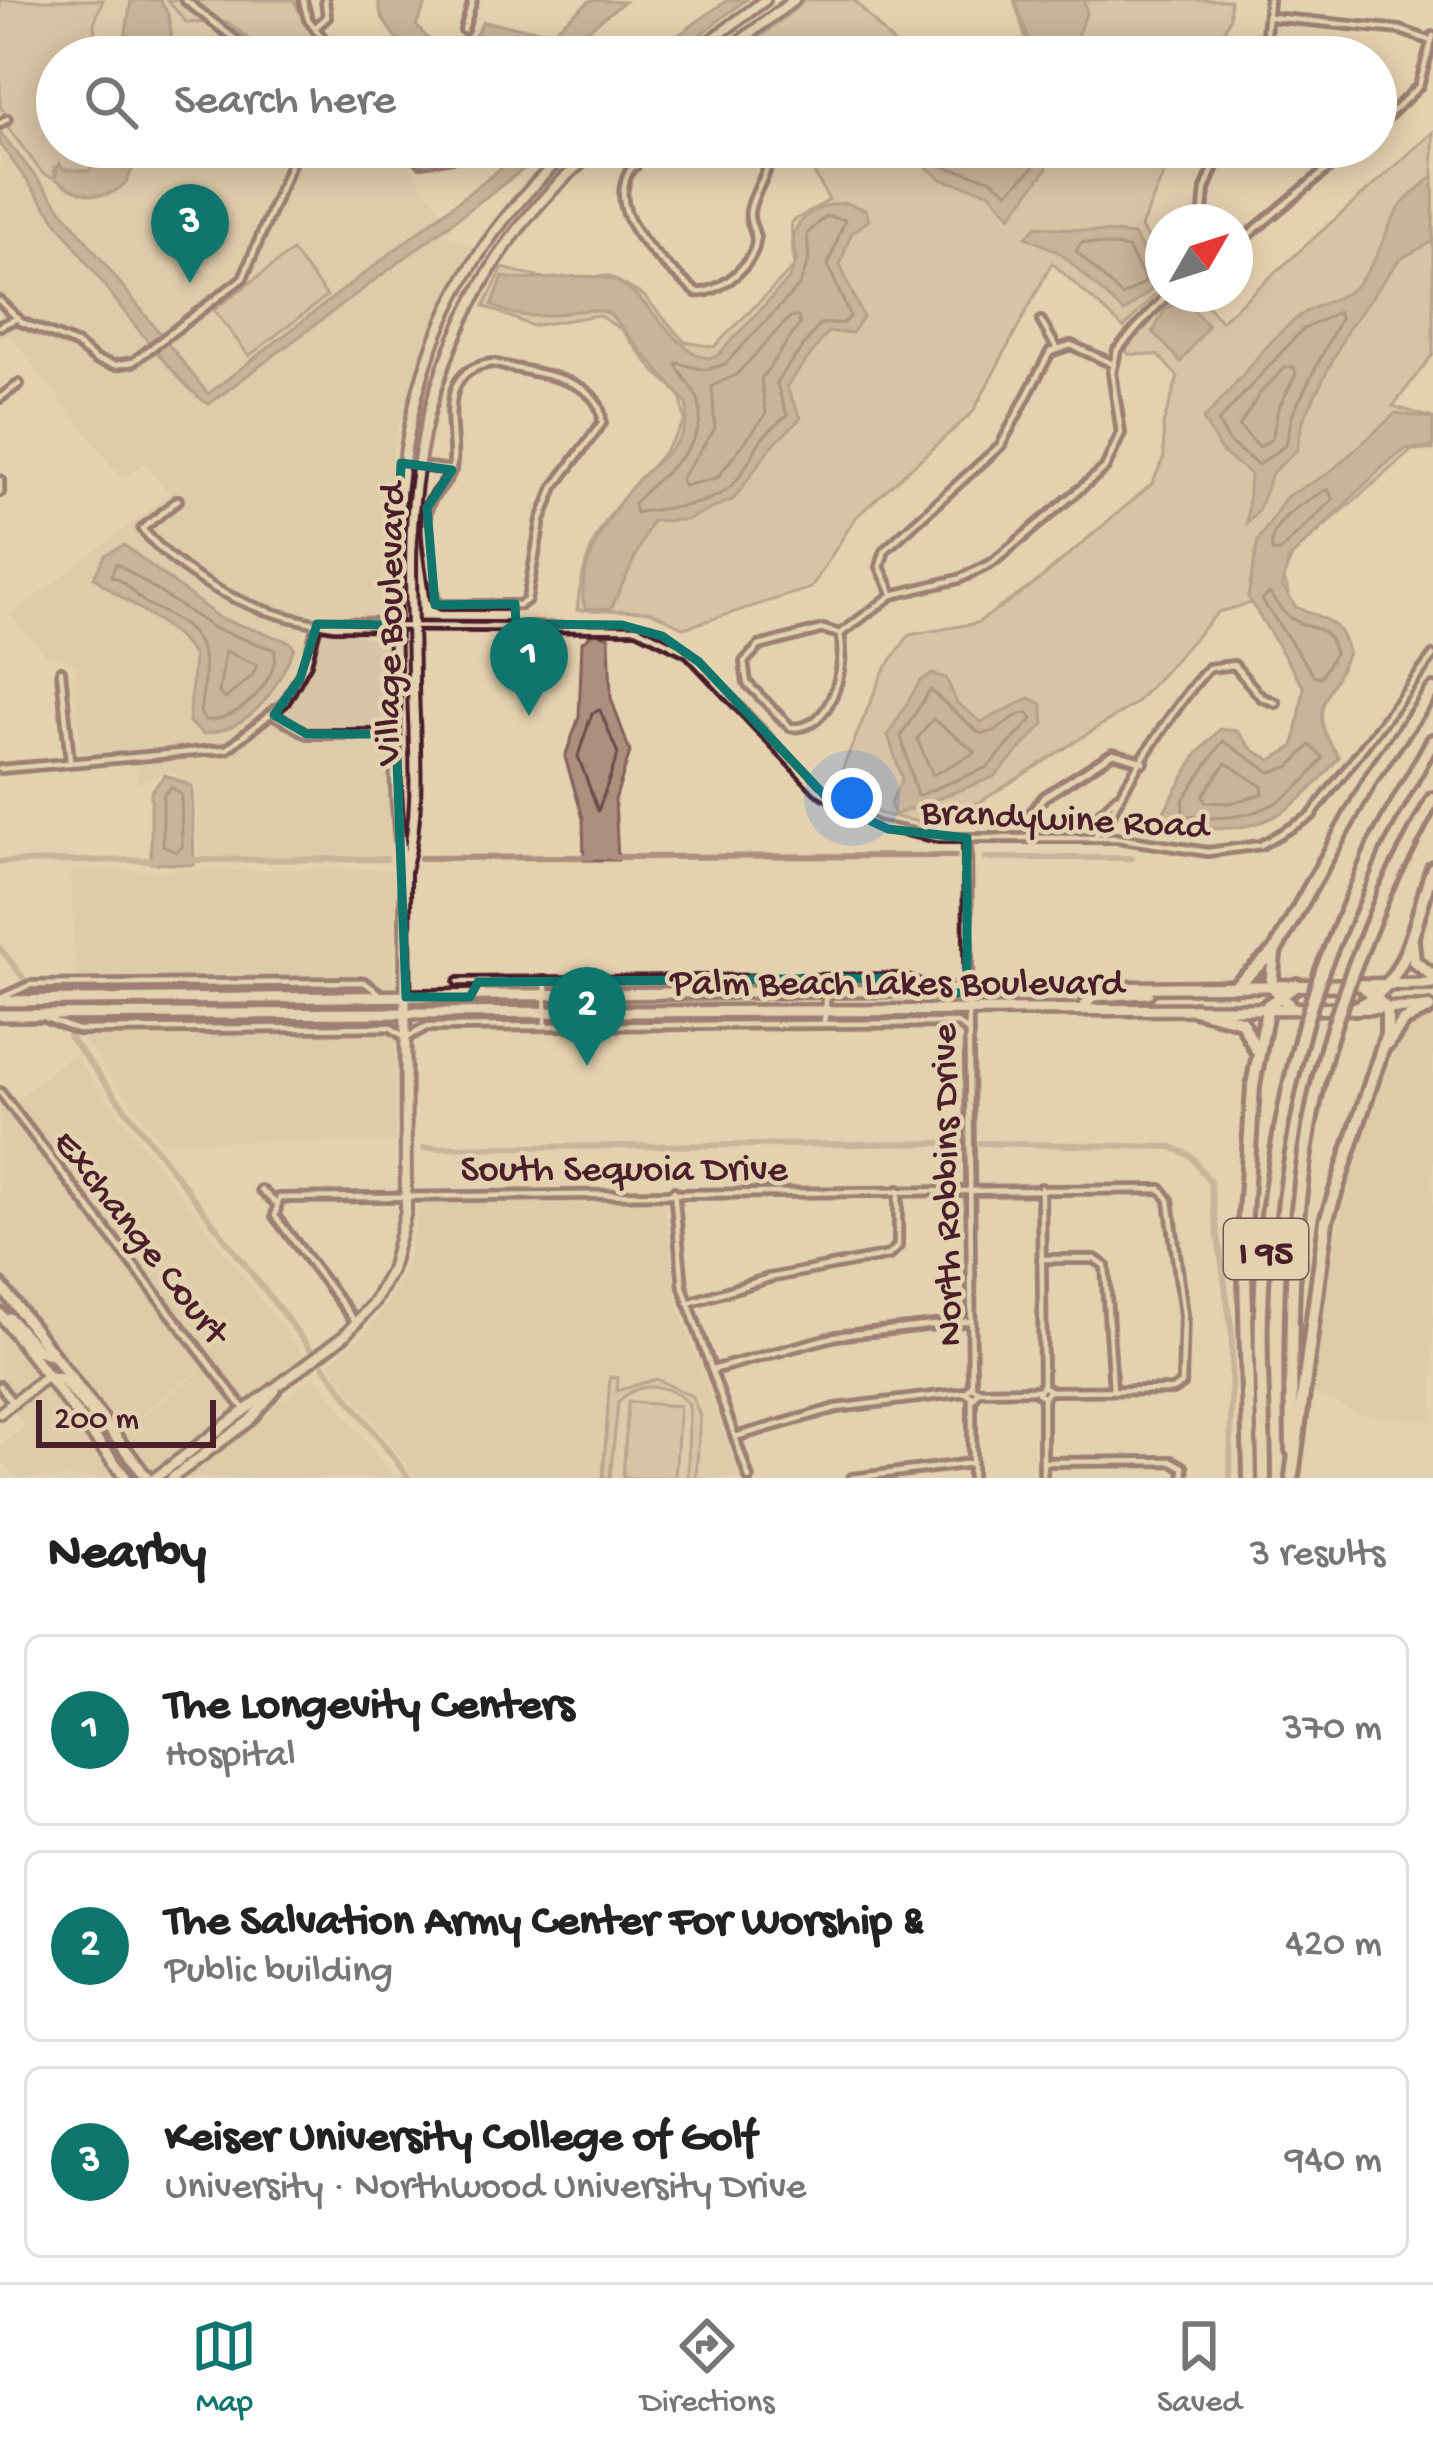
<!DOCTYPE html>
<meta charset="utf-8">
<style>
:root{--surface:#fff;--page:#f2f2f2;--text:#222;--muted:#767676;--line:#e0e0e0;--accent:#0f766e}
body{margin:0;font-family:"Gochi Hand",sans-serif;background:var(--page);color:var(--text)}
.compass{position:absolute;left:1145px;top:204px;width:108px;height:108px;border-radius:50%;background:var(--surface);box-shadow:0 6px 30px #0003;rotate:51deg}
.scale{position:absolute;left:36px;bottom:30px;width:180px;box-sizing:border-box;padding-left:12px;border:6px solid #4a1f2b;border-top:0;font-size:33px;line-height:42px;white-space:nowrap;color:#4a1f2b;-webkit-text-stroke:9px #e4d1af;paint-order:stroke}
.you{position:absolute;left:852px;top:798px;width:42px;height:42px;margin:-30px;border:9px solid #fff;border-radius:50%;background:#1a73e8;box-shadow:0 0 0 18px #1a73e833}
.badge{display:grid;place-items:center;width:78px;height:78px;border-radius:50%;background:var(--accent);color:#fff;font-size:39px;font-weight:700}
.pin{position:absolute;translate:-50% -99px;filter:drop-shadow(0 3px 6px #0008)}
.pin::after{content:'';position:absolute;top:63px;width:42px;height:36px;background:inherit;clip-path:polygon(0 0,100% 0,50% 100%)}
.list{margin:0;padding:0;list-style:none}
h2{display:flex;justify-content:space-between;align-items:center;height:156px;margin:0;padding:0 48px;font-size:51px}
h2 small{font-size:39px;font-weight:400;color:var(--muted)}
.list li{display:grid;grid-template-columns:78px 1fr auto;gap:36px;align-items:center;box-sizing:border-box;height:192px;margin:0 24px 24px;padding:0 24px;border:3px solid var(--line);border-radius:18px}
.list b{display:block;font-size:45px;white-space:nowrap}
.list p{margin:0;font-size:39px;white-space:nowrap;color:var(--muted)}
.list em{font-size:39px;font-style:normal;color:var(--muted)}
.icon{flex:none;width:66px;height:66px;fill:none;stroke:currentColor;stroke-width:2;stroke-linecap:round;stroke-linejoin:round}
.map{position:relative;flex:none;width:1433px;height:1478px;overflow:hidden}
.search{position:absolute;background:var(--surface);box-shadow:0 6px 30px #0003;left:36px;right:36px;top:36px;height:132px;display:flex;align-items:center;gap:30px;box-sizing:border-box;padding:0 42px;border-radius:66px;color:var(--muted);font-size:45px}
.sheet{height:804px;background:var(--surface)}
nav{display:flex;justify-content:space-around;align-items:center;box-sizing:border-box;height:168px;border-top:3px solid var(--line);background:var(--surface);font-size:33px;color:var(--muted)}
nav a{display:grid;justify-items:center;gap:6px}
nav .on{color:var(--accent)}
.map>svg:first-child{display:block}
.built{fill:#d8c3a5}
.green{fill:#cbb499;stroke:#8a6a62;stroke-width:3}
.water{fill:#ac8f7e;stroke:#85625d;stroke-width:3}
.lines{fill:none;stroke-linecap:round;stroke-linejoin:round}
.shore{stroke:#714c4c;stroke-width:3}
.canal{stroke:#ac8f7e;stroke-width:6}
.street-casing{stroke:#4a1f2b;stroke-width:14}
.secondary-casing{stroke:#4a1f2b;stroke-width:16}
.primary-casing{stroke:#4a1f2b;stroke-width:18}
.highway-casing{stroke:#4a1f2b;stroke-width:20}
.street{stroke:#e4d1af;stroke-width:4.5}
.secondary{stroke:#e4d1af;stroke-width:8}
.primary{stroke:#e4d1af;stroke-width:9}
.highway{stroke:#e4d1af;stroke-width:10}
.highway-bridge-casing{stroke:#4a1f2b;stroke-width:20;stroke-linecap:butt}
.highway-bridge{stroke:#e4d1af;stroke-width:10}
.marked{fill:none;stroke:#0f766e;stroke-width:9;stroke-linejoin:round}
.labels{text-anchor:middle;stroke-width:9;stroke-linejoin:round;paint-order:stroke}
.shield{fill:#e4d1af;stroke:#785453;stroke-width:3}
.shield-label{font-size:36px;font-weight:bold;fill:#4a1f2b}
.street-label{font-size:39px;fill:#4a1f2b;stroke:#e4d1af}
</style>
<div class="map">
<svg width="1433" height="1478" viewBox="0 0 1433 1478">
<rect width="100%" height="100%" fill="#e4d1af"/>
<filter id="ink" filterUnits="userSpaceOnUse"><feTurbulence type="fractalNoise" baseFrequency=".00833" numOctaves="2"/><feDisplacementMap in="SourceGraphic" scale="24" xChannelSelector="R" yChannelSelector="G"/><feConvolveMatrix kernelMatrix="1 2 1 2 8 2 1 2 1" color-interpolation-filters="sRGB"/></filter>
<g filter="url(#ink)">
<g class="built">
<path d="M0 0H299L310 31 329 57H57V147H395L453 227 447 233 474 248 426 338 394 440 386 606 377 614H304L302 634 283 630 306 638 310 628 388 640 395 864 198 856 196 786 170 770 137 784 136 749 81 753 75 664 46 655 11 615 169 495 144 463 122 479 9 334 0 340Z"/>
<path d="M397 869 393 991 76 994 71 871Z"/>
<path d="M1433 1016V1422L1357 1413 1314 1394 1319 1313 1350 1177 1401 1035 1414 1021Z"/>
<path d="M395 1034V1142L160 1141 82 1037Z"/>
<path d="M73 1054 304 1356 155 1472 124 1431 212 1362 13 1103Z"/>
<path d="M0 1100 204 1366 122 1429 0 1270Z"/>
<path d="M663 1202 678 1306 740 1478H417L329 1363 358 1340 388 1303 407 1264 420 1203Z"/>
<path d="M0 1323 118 1478H15L0 1458V1447L25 1426 0 1395Z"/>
<path d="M315 1375 394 1478H181L206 1459Z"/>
</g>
<g class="green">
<path d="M0 0H103L94 23 97 57H57V147H108L89 171 54 167 55 178 43 174 8 128 13 121 0 107Z"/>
<path d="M167 0H293L326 57H271L228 22 187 23Z"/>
<path d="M806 0H854L906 57H751L746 48Z"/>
<path d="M1014 0H1230V17L1213 57H1031Z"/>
<path d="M1433 132V354L1393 406 1433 418V450H1412L1294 553 1283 576 1289 593 1218 612 1136 703 980 802 925 823 881 814 834 789 883 672 909 635 977 623 1033 585 1152 484 1164 457 1163 424 1178 377 1158 355 1128 354 1124 346 1177 294H1197L1221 321Z"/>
<path d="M800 147H1175L1141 227 1163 262V286L1124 328 1052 263 973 412 856 517 811 588 684 628 650 611 577 610C588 503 639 499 685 421L680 393 655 372 622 330 598 315 532 326 484 306 503 268 545 279 609 276 644 296 685 342 714 347 794 267 791 222 829 200Z"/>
<path d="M292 251 327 296 249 356 214 310Z"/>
<path d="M610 1377 618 1378 617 1391 656 1379 692 1396 700 1416 696 1478H688L689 1405C671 1383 637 1380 618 1403L610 1478H603Z"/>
<path d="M628 1402 680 1406 675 1478H623Z"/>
</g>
<g class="water">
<path d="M131 0H160L168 14 175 57H122Z"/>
<path d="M379 0H428L416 25 444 57C436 57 429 59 422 57 403 52 376 17 379 0Z"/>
<path d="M591 0 624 2 556 54 532 49 526 57H463L483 22 552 32Z"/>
<path d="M727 0H746L671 57H648Z"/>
<path d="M1015 0H1084L1087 12 1068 57H1035Z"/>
<path d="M0 132 208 394 522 152 553 147 209 404C174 389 33 188 0 144Z"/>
<path d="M108 147H141C135 157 133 173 126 182 106 206 74 193 55 178L59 163 64 170 89 171Z"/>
<path d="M927 147H1052L1046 170 1011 216 989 192 943 180 926 167Z"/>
<path d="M1433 177V241L1399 260 1348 329 1303 420 1297 450 1272 473 1258 511 1247 523 1250 474 1221 451 1203 419C1236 388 1260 347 1297 318 1318 301 1343 302 1360 281 1395 238 1377 216 1433 177Z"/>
<path d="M846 203 866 210 869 220 851 234 840 265 863 317 852 333 828 332 786 387 801 418 770 448 734 499 686 520 652 521 611 609 585 608C573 569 613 508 638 480 661 455 692 442 687 404L610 314C582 299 537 332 492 305L503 277C539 285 588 269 615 281 650 297 677 354 708 358L717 356 789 279 797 259C782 224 815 204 846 203Z"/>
<path d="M1037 226 1134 235 1161 282 1124 312 1060 253 1026 237Z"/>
<path d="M1185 301 1208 326 1181 362 1153 332 1166 308Z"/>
<path d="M1396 413 1433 419V447L1406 449 1385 465 1289 559 1282 586 1296 607C1323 619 1341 619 1348 653 1329 702 1304 707 1339 757 1283 828 1251 835 1163 825L1159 820 1197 754 1220 729 1237 731 1253 750 1271 760 1294 746 1304 688 1248 597 1258 541 1286 497 1329 473Z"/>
<path d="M124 545 219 618 290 642 294 648C275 692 254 728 203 734L189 722 194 656C168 619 127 605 94 577L105 555Z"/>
<path d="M595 632 609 637 611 698 630 752 615 800 618 860H584L583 818 565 757 579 717 582 642Z"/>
<path d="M932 674 946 678 957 703 981 722 1030 698 1042 704 1044 724 994 777 895 815 890 804 902 779 888 735 920 681Z"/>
<path d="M165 775 192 786 194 865 151 863V792Z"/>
</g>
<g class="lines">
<g class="shore">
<path d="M938 147 942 166 990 179 1008 192 1033 168 1040 147"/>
<path d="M826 216 845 220 828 265 850 317 843 323 820 324 776 382 787 415C778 424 766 432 759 443 750 458 742 479 726 490 701 509 663 507 636 513L634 504C658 474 709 448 699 403 695 386 679 377 676 363L706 370 725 364 799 286 809 260 807 234Z"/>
<path d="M1082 242 1128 248 1146 282 1122 296 1076 251Z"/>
<path d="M1338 312 1340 319 1292 415 1286 445 1258 465 1230 443 1218 422 1302 330Z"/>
<path d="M790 317H798L800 324 761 379 766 414 717 478 683 486 681 478 715 429 712 386 736 375Z"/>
<path d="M1286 367H1294L1296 374 1278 409 1272 439 1259 447 1239 426 1261 392Z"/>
<path d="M1328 489 1333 499 1280 551H1272C1267 521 1305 501 1328 489Z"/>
<path d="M116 563 213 628 275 650C278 682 237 723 205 720L200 712C210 650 207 633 149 605 134 597 128 581 111 576Z"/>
<path d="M1269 593C1275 600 1281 611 1289 617 1311 633 1327 621 1335 653L1321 677 1314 676 1262 600Z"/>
<path d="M225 651 257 665 252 676 225 699 219 693Z"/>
<path d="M930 690 979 733C1001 736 1008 714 1028 713L1032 719 988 767 917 796 901 736Z"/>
<path d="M600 710 618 754 598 811 578 756 592 713Z"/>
<path d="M933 719 976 752 933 775 917 739Z"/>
<path d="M1223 741 1270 772 1291 766 1310 745 1323 758C1288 809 1242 825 1182 815L1184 798Z"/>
<path d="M1226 763 1262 786 1263 794 1230 803 1205 802 1203 795Z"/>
<path d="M171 787 181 794 182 847 176 852 163 846V796Z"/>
</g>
<g class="canal">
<path d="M611 857 955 856"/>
<path d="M421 858 592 857"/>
<path d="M985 858H1132"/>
<path d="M190 860 386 859"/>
<path d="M0 862 158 860"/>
<path d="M0 948 24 979"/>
<path d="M69 1036 310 1349"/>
<path d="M980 1143 1172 1147 1191 1156 1210 1182 1232 1333 1230 1478"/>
<path d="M424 1148 959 1143"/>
<path d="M324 1366 409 1478"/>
</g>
<defs>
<g id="street">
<path d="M185 0 258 57"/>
<path d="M303 0 308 19 337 57"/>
<path d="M1270 17 1401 30 1431 41"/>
<path d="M317 26 327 17 325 0"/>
<path d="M464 30 473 0"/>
<path d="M1264 57 1269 0"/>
<path d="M0 124 7 119"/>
<path d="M1376 128 1419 86 1433 36"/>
<path d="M406 147 421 162 480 153 479 147"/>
<path d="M617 147 635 166"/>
<path d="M644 147C640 156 634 164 629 172 604 219 667 266 696 292 718 295 756 264 756 239 755 229 748 222 750 211 754 187 773 173 768 147"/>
<path d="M1202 222 1205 189 1222 147"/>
<path d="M1235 246 1354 147"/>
<path d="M0 301 21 322 76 344 96 360 115 365 133 362 243 278 298 147"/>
<path d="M1041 321 1056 347"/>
<path d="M0 326 16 319"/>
<path d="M493 363C529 374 603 375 602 423L554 487 541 520 527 600 520 605H440L434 598C432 573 420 526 429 504 436 489 451 481 453 463 456 427 434 370 493 363Z"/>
<path d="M0 398 19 384"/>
<path d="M404 464 452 470"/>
<path d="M0 480V492"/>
<path d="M178 500 142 529C192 587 259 616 334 626L637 628 688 653 817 790 876 825 938 838H1117L1208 852 1261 845 1311 816 1433 656"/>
<path d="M892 593 880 567 885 550 1001 445 1050 352 1071 345 1113 364"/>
<path d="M322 622 394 623"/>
<path d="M823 629 840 634C847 665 832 733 790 727L747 683 744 662 759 646Z"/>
<path d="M840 634 892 595 959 579 992 563 1105 468 1121 433 1112 373 1117 350 1168 294"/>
<path d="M61 671 70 761"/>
<path d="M274 715 307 734H395"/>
<path d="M0 769 227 749 285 702 307 663 317 624"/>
<path d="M1031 813 1044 797 1113 753 1144 762"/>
<path d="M1096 837 1099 814 1117 797"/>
<path d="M1104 837C1105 808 1185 691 1209 668L1234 665 1261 697 1276 703"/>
<path d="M967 838 972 1386"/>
<path d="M458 982 904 978 930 989"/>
<path d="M3 997 30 985 364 982 382 995"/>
<path d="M46 1018 77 1030 390 1027 406 1038 426 1027 957 1023 968 1031"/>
<path d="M824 1024 828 979"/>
<path d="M545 1026 546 981"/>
<path d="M0 1092 245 1410"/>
<path d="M1041 1188 1043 1386"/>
<path d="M261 1190 275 1202"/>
<path d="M674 1191 683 1287 749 1478"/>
<path d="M1041 1259H1095L1105 1266 1113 1390"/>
<path d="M688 1303 769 1278 889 1255 898 1246V1190"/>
<path d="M357 1324 275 1216 279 1198 1161 1189 1169 1200 1184 1315 1182 1384 1172 1390 1049 1391"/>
<path d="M712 1370 836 1336 971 1321"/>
<path d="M0 1386 13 1403"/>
<path d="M971 1386 978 1391 974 1398 966 1393Z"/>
<path d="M1042 1386 1049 1390 1044 1397 1038 1393Z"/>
<path d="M978 1391 1038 1390"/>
<path d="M1043 1397V1478"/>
<path d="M735 1437 836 1408 966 1392"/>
<path d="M1043 1462 1172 1461 1183 1467 1184 1478"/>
<path d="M852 1478 972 1463"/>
<path d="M972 1478V1398"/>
</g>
<g id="secondary">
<path d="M689 57 765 0"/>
<path d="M719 57 794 0"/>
<path d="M406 867C421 810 414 743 413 685 413 618 407 549 416 483 431 355 497 225 601 147"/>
<path d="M0 1413 47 1376"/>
<path d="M155 1478 344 1336 374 1302 391 1270 406 1211 405 871C392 806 396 737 395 671 392 458 404 299 573 147"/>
<path d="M172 1478 249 1421 275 1391"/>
</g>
<g id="primary">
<path d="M0 1001 1433 984"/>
<path d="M1083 1008 1093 996 1148 993"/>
<path d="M0 1015 1428 1008"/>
<path d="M0 1285 147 1478"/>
<path d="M0 1314 126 1478"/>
<path d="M9 1318 38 1350 54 1356"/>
<path d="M51 1377 62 1379 98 1421"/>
</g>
<g id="highway">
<path d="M1412 941 1414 961 1433 976"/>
<path d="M1274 954 1271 985 1289 1005"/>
<path d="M1322 970 1374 846 1433 741"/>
<path d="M1353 970 1385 891 1433 799"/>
<path d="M1235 986 1275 951 1373 775 1433 690"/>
<path d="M1355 1008C1410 985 1414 919 1433 868"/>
<path d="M1194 1009 1241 1021 1256 1049"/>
<path d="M1388 1043 1403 1021 1429 1008"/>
<path d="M1292 1450C1290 1305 1290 1165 1334 1025"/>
<path d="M1292 1476 1326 1221 1387 1034V1009L1362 985"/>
<path d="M1250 1478 1244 1231 1253 1086 1268 1005 1297 985"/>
<path d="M1264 1478C1264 1422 1259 1366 1261 1310 1264 1214 1280 1117 1305 1024"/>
</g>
</defs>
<use href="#street" class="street-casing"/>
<use href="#secondary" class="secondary-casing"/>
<use href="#primary" class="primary-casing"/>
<use href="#highway" class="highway-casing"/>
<use href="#street" class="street"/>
<use href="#secondary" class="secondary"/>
<use href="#primary" class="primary"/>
<use href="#highway" class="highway"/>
<defs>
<g id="highway-bridge">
<path d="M1305 1024 1322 970"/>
<path d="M1334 1025 1353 970"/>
</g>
</defs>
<use href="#highway-bridge" class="highway-bridge-casing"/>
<use href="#highway-bridge" class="highway-bridge"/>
</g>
</g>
<path d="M0 0H1433V1478H0ZM401 463 452 470 427 508 435 605 515 604 516 624 622 625 662 636 699 662 830 801 888 829 967 838V993H935L904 978 478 982 470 997H406L396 734H307L274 715 300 679 317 624 395 625Z" fill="#e4d1af" fill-opacity=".55" fill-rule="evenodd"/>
<path class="marked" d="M401 463 452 470 427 508 435 605 515 604 516 624 622 625 662 636 699 662 830 801 888 829 967 838V993H935L904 978 478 982 470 997H406L396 734H307L274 715 300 679 317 624 395 625Z"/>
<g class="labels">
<rect class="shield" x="1224" y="1219" width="84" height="60" rx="9"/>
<g class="shield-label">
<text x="1266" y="1262">I 95</text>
</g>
<g class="street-label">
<text transform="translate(386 624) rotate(-89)" y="14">Village Boulevard</text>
<text transform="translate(1065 815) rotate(3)" y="14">Brandywine Road</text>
<text x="897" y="993">Palm Beach Lakes Boulevard</text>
<text x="624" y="1179">South Sequoia Drive</text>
<text transform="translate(943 1185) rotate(-91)" y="14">North Robbins Drive</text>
<text transform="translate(144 1235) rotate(52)" y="14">Exchange Court</text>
</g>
</g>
</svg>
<svg class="compass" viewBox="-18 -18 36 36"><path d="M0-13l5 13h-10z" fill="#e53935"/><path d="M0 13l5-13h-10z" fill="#767676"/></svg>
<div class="scale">200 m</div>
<div class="you"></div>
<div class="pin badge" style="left:529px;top:716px">1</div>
<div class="pin badge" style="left:587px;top:1066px">2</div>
<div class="pin badge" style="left:190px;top:283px">3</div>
<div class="search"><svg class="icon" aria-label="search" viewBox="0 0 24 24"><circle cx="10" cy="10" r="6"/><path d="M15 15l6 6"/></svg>Search here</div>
</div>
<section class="sheet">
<h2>Nearby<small>3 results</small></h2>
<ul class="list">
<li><span class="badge">1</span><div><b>The Longevity Centers</b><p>Hospital</p></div><em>370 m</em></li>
<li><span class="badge">2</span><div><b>The Salvation Army Center For Worship &amp;</b><p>Public building</p></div><em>420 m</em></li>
<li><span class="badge">3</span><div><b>Keiser University College of Golf</b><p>University · Northwood University Drive</p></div><em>940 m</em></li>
</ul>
</section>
<nav>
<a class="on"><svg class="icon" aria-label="map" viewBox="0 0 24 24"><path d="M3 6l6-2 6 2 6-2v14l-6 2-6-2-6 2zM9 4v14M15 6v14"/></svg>Map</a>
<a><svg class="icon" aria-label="directions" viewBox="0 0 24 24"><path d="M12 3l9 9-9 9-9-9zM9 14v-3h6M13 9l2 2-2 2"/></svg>Directions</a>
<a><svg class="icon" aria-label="saved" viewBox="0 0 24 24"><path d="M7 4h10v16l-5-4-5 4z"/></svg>Saved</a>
</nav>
